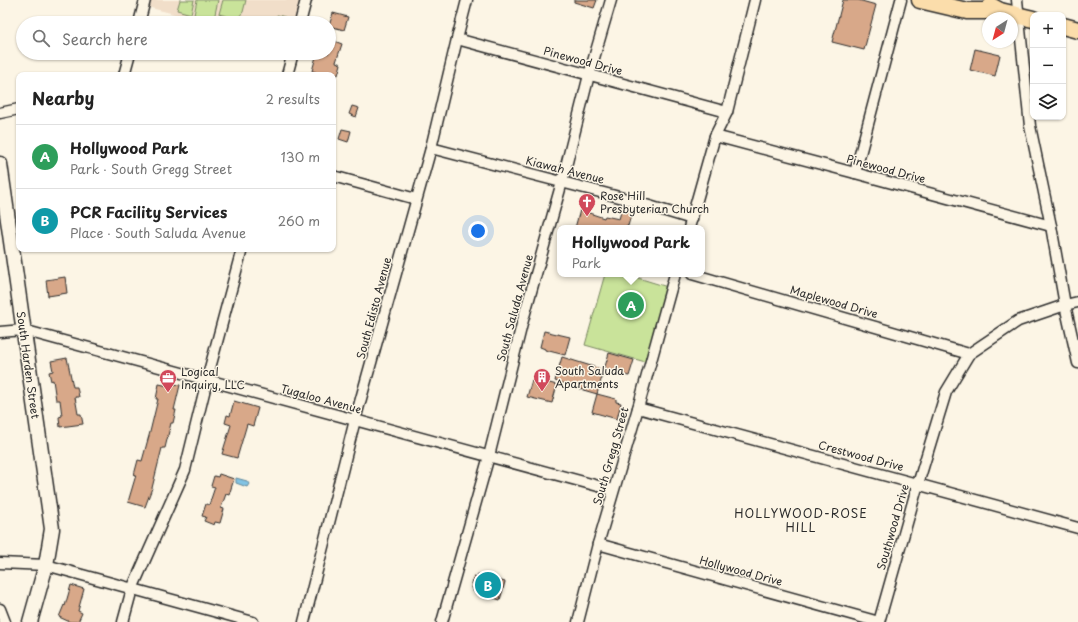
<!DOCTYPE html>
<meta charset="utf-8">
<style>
:root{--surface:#fff;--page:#f6f6f6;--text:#222;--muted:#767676;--line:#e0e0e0;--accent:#d1495b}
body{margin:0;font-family:"Playpen Sans",sans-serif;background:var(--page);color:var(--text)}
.controls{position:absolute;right:12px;top:12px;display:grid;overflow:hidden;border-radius:8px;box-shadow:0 1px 3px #0004}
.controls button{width:36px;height:36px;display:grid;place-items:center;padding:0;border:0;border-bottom:1px solid var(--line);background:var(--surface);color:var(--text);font:20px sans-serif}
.compass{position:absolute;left:982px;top:12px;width:36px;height:36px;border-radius:50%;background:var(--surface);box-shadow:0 1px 3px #0004;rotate:216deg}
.you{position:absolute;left:478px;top:231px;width:14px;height:14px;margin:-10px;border:3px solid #fff;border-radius:50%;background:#1a73e8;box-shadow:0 0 0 6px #1a73e833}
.badge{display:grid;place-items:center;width:26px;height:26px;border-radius:50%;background:var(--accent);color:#fff;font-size:13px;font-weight:700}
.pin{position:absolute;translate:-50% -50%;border:2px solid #fff;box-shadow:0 1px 4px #0006}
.popup{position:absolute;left:557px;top:225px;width:148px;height:52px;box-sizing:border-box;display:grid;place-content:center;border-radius:8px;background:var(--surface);filter:drop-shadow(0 1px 3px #0005);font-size:13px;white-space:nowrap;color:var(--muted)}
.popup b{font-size:15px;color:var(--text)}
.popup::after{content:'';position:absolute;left:50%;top:100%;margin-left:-8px;border:8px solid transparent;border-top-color:var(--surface)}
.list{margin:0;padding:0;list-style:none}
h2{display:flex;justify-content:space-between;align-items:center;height:52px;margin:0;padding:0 16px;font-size:17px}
h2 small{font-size:13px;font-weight:400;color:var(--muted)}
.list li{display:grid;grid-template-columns:26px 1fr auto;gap:12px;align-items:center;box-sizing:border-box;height:64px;padding:0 16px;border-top:1px solid var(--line)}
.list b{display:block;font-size:15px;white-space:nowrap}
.list p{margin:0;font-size:13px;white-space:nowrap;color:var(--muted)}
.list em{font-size:13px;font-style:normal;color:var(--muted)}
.icon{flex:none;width:22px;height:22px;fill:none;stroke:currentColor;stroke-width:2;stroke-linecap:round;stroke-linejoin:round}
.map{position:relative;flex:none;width:1078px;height:622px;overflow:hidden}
.search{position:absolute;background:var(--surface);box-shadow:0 1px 3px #0004;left:16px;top:16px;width:320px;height:44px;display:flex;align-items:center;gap:10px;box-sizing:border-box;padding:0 14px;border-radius:22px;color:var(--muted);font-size:15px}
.panel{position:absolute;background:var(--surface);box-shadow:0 1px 3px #0004;left:16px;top:72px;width:320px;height:180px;border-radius:8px}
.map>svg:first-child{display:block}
.built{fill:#f1dec9}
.green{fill:#c9e39a;stroke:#7a8762}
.water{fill:#82c3e3;stroke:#5f8699}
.building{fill:#d8a889;stroke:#2b2b2b}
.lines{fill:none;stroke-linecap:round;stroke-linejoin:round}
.minor-casing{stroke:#2b2b2b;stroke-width:13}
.secondary-casing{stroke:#2b2b2b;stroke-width:17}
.primary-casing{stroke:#2b2b2b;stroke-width:19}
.minor{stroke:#fcf5e5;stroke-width:10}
.secondary{stroke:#fcf5e5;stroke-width:14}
.primary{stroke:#fbddab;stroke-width:16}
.labels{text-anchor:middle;stroke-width:3;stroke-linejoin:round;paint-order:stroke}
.street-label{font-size:11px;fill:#2b2b2b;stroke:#fcf5e5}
.poi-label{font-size:11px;fill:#2b2b2b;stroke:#fcf5e5;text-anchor:start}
.neighbourhood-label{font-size:12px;letter-spacing:1px;fill:#2b2b2b;stroke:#fcf5e5}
</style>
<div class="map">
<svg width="1078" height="622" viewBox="0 0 1078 622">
<rect width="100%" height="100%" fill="#fcf5e5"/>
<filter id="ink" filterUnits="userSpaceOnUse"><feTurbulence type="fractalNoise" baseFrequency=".025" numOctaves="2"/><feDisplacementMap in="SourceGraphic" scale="8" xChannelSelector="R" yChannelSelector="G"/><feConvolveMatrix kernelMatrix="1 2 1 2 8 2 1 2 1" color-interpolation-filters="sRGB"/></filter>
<g filter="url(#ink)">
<path class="built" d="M145 0H306L300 23H210L143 6Z"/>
<g class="green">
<path d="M180 0H194L191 14 177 10Z"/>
<path d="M197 0H218L214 19 212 20 194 15Z"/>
<path d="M223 0H246L243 12 237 19 219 14Z"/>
<path d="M277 15 285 17 284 23H275Z"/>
<path d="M605 274H625L671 288 649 363 585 345Z"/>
</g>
<path class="water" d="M236 478 247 481 249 484 247 487 236 483Z"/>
<g class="building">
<path d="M574 0H597L594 8 574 2Z"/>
<path d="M843 0H858L876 5 864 50 832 42Z"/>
<path d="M333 13 348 17 344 30 329 26Z"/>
<path d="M329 39 342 44 336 62 341 64 338 75H315L316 72 312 71 317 53H329Z"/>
<path d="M975 49 1000 55 995 76 970 70Z"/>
<path d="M352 106 359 108 356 117 349 114Z"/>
<path d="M342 129 351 131 348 142 339 139Z"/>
<path d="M623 205 633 208 628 226 627 225 626 228H575L580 210 604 218 605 216 619 219Z"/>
<path d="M65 277 67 293 48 296 46 280Z"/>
<path d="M544 331 570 337 565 355 545 350V349L540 347Z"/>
<path d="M609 353 634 360 629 376 623 375V376L604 370 597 394 616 399V402L621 403 617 419 592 412 597 394 580 389 581 388 555 381 562 357 604 370Z"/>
<path d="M67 358 73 387H77L79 397H75L78 414H81L83 424 60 427 59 417 62 416 60 400H56L53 380 51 381 49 372 53 371 51 361Z"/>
<path d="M532 380 537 382 538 380 557 385 552 403 527 397Z"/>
<path d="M159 384 173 387V384L180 385 174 410H176L173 423H171L165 448H162L152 488 145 507 128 502 136 475H134L138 460 142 461 150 432 158 399H156Z"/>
<path d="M234 401 258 408 253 426 247 424 237 458 222 454 231 425 225 423 227 415 230 416Z"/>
<path d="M219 474 234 479 229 495 226 494 221 508 224 509 220 523 215 522 214 525 204 521 206 517 202 516 206 504 209 505 215 487 211 486 214 476 218 477Z"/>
<path d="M478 574 505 582 500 600 473 591 474 589 471 588 474 576 477 577Z"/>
<path d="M71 585 84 589 78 611 82 613 78 622H70L59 617 64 605 65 606Z"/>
</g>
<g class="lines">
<defs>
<g id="minor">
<path d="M1017 0 1030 126 1051 226 1065 305 1078 363"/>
<path d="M139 23 145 0"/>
<path d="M300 23 306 0"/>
<path d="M457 39 727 112"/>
<path d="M124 75 130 53"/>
<path d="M287 75 293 53"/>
<path d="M0 113 19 109"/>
<path d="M715 136 855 173 1051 226"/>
<path d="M431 148 623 198 692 219"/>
<path d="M855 173 901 0"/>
<path d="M333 176 416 199"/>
<path d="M689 228 715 136 727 112 755 0"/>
<path d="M692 274 969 354"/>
<path d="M0 332 23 330 613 490"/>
<path d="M638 408 1078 528"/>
<path d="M598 544 879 622"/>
<path d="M0 563 46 565 253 622"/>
<path d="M0 609 5 622"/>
<path d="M123 622 132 589 185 470 210 368 242 249"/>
<path d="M304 622 355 420 431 148 457 39 467 0"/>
<path d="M442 622 489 456 523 320 562 182 589 75 611 0"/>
<path d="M578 622 598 544 638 408 675 274"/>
<path d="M879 622 918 484 946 392 969 354 1018 321 1065 305 1078 302"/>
</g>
<path id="secondary" d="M0 164 52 529 46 565 30 622"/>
<g id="primary">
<path d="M920 0 967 11H1000"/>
<path d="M991 6 1000 11 1033 19"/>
<path d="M1063 26 1078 30"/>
</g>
</defs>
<use href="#minor" class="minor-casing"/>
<use href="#secondary" class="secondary-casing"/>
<use href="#primary" class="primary-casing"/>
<use href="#minor" class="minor"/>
<use href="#secondary" class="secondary"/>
<use href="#primary" class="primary"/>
</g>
</g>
<defs>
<symbol id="church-pin" viewBox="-11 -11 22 30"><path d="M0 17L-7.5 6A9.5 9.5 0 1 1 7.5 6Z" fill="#d1495b" stroke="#fcf5e5"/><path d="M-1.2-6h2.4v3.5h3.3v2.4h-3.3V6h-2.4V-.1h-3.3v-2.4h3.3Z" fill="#fff"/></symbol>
<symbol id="building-pin" viewBox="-11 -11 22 30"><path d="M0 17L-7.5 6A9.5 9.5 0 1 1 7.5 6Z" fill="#d1495b" stroke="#fcf5e5"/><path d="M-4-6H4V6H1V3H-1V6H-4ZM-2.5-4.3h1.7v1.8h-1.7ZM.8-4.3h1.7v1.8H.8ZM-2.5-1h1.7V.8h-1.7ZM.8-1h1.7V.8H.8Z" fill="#fff"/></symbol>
<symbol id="office-pin" viewBox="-11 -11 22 30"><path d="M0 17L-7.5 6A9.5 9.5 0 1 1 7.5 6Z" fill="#d1495b" stroke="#fcf5e5"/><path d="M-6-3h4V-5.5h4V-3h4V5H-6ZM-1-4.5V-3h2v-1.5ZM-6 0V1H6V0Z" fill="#fff"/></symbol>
</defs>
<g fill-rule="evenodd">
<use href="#church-pin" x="577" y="192" width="20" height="27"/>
<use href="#building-pin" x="532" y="367" width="20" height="27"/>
<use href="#office-pin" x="158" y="368" width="20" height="27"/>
</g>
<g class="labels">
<g class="street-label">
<text transform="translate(583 61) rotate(15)" y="4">Pinewood Drive</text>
<text transform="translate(886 169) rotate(15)" y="4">Pinewood Drive</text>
<text transform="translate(565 170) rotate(14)" y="4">Kiawah Avenue</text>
<text transform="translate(834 302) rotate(16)" y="4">Maplewood Drive</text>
<text transform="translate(374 308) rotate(-75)" y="4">South Edisto Avenue</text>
<text transform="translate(515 308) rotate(-75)" y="4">South Saluda Avenue</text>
<text transform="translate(28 365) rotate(82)" y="4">South Harden Street</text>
<text transform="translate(321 399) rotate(15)" y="4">Tugaloo Avenue</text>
<text transform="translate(611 456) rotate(-74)" y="4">South Gregg Street</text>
<text transform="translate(861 456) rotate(15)" y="4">Crestwood Drive</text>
<text transform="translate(893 527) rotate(-74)" y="4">Southwood Drive</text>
<text transform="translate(741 571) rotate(15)" y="4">Hollywood Drive</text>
</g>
<g class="poi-label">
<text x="600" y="200">Rose Hill<tspan x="600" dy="13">Presbyterian Church</tspan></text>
<text x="555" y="375">South Saluda<tspan x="555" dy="13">Apartments</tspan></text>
<text x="181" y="376">Logical<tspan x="181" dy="13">Inquiry, LLC</tspan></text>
</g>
<g class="neighbourhood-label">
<text x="801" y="518">HOLLYWOOD-ROSE<tspan x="801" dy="14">HILL</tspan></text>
</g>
</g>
</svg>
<div class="controls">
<button>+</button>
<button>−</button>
<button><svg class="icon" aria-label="layers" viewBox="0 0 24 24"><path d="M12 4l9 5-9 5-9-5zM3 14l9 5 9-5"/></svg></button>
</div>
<svg class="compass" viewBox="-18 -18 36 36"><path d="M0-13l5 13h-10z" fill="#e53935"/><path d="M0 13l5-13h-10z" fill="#767676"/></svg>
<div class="you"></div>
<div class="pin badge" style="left:631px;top:305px;background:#2e9e5b">A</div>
<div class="popup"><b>Hollywood Park</b>Park</div>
<div class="pin badge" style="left:488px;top:585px;background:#0f9aa8">B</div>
<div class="search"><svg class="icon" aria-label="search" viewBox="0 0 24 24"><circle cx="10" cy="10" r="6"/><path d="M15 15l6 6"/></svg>Search here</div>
<section class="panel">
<h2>Nearby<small>2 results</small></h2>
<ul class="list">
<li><span class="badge" style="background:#2e9e5b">A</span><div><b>Hollywood Park</b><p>Park · South Gregg Street</p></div><em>130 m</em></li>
<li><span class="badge" style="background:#0f9aa8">B</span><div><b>PCR Facility Services</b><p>Place · South Saluda Avenue</p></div><em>260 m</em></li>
</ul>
</section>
</div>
